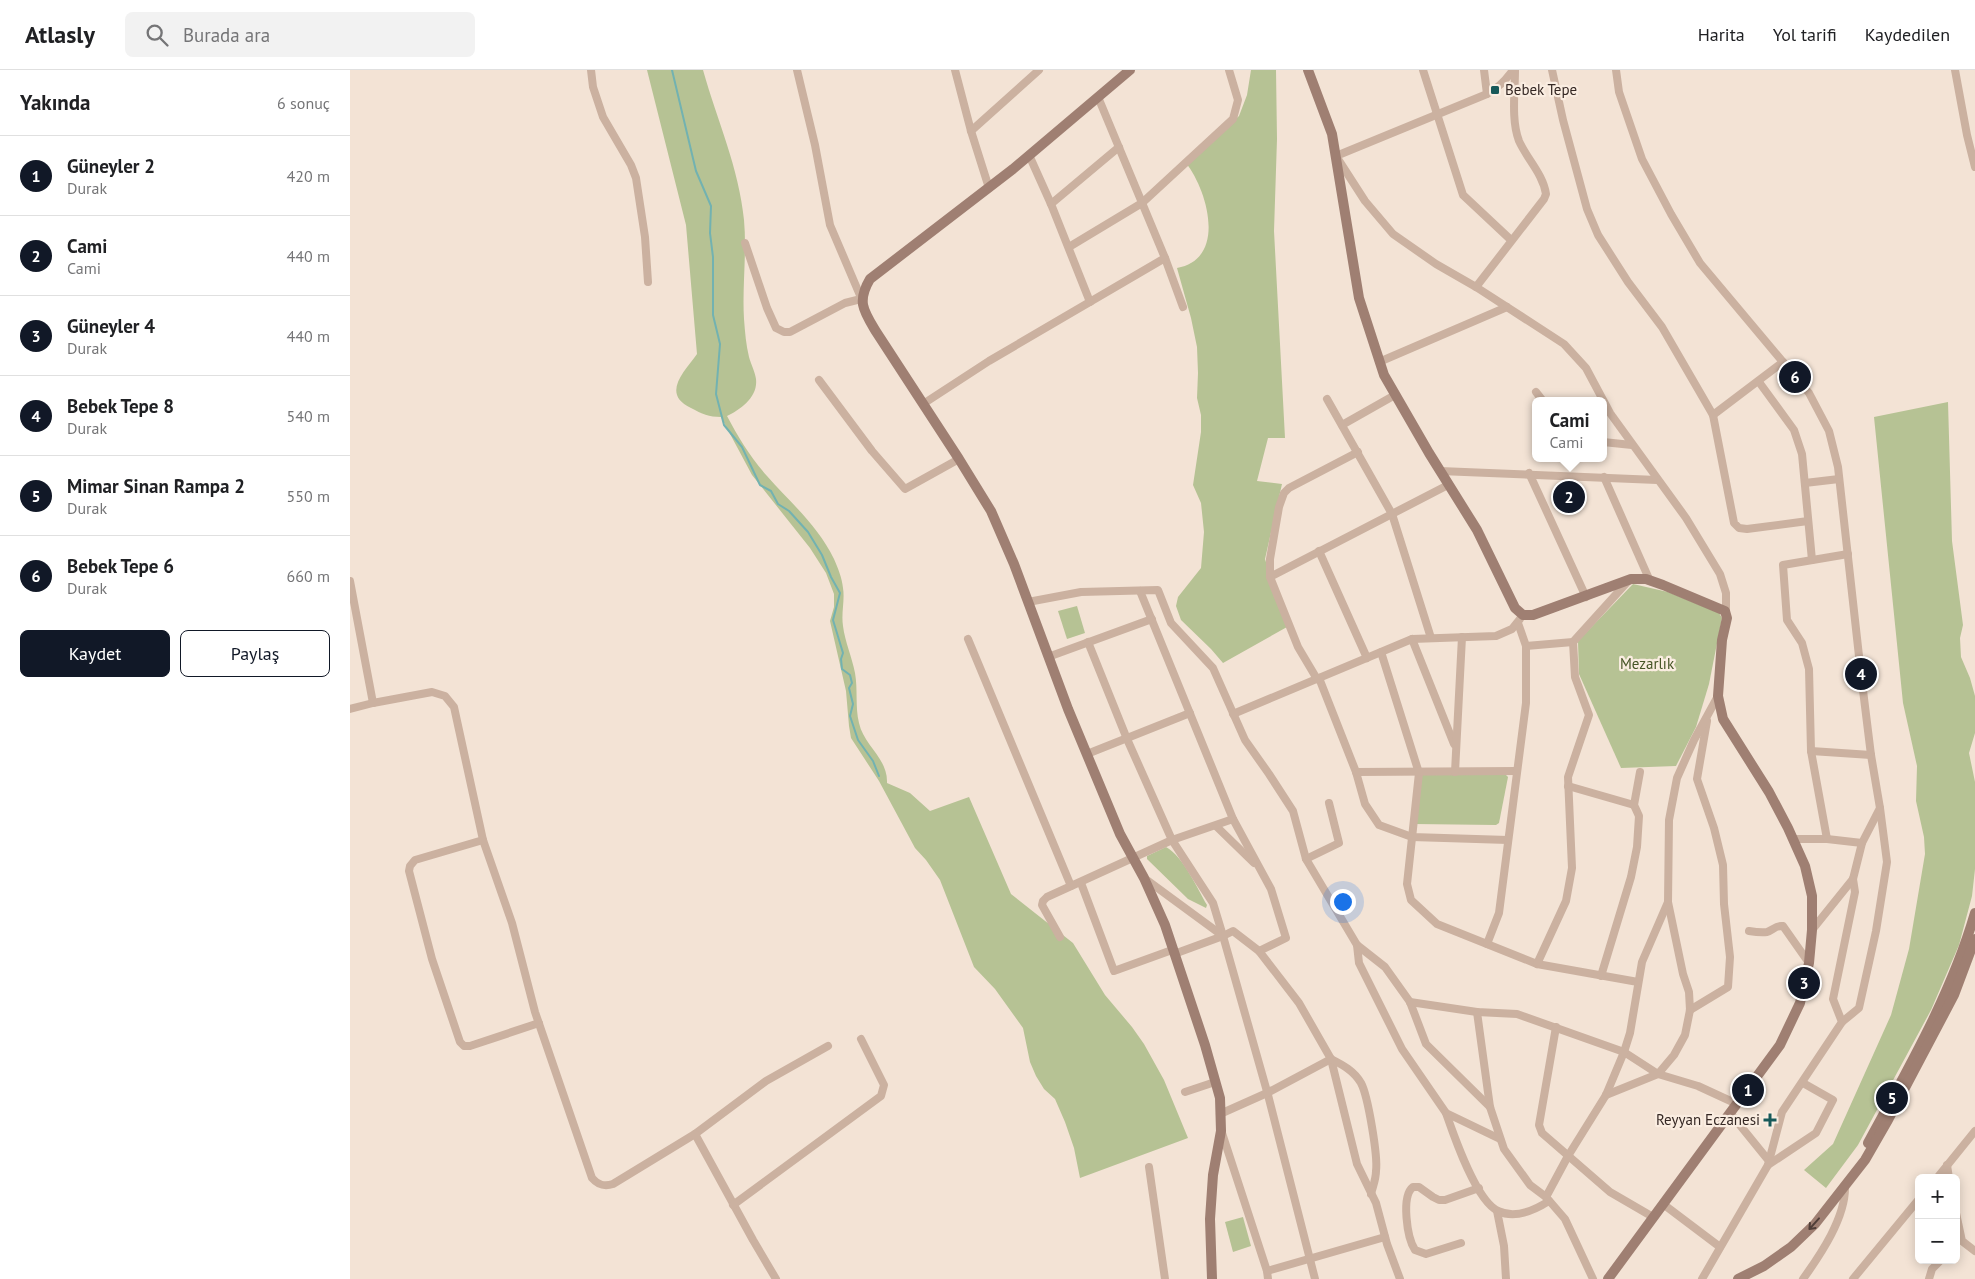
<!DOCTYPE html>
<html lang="tr">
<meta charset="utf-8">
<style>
:root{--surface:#fff;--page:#f2f2f2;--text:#202124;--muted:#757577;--line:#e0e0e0;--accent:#111827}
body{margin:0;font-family:"PT Sans",sans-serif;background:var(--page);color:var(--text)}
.controls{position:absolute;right:15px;bottom:15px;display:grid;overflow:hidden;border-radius:8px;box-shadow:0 2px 12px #0003}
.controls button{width:45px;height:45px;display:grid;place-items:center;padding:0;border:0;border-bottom:1px solid var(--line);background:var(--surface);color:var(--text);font:25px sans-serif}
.you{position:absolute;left:992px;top:831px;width:18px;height:18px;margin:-12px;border:4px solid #fff;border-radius:50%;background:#1a73e8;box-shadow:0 0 0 8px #1a73e833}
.badge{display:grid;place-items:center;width:32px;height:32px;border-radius:50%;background:var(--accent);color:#fff;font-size:16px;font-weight:700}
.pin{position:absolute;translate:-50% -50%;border:2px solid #fff;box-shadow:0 1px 5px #0006}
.popup{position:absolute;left:1182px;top:327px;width:75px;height:65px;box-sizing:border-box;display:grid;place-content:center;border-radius:8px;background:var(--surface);filter:drop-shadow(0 1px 4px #0005);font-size:16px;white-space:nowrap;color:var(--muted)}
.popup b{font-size:19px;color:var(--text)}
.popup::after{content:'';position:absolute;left:50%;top:100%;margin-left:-10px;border:10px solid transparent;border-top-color:var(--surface)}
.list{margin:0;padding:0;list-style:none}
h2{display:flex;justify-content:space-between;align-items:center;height:65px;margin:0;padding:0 20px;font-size:21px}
h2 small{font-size:16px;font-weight:400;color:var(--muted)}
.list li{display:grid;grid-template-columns:32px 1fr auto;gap:15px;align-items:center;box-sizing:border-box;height:80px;padding:0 20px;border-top:1px solid var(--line)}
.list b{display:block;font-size:19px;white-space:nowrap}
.list p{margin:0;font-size:16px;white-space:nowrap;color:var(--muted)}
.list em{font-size:16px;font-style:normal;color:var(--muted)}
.actions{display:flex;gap:10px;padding:15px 20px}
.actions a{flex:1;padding:11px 0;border:1px solid var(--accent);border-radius:8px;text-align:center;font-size:18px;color:var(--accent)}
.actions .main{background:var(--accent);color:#fff}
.icon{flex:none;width:28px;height:28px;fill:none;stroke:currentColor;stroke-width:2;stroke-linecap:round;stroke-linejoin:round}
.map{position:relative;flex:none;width:1625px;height:1209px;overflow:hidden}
header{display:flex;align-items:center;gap:30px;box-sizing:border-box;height:70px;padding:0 25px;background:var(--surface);border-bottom:1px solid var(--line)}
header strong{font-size:24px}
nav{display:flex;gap:28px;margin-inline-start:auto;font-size:18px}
.search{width:350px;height:45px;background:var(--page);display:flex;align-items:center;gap:12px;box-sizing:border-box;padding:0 18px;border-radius:8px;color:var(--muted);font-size:19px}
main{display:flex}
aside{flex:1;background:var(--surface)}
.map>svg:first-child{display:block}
.green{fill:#b6c294}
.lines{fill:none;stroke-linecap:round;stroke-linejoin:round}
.stream{stroke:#72b2b1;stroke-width:2}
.street{stroke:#cbb1a0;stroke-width:8}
.secondary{stroke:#9f7f72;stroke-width:10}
.oneway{stroke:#503e38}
.poi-dot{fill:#175959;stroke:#faede1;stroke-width:2}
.labels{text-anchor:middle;stroke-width:4.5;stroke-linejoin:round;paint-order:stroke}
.poi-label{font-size:15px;fill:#352824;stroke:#faede1;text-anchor:start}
.park-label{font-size:15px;fill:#465526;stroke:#faede1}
</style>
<header>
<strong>Atlasly</strong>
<div class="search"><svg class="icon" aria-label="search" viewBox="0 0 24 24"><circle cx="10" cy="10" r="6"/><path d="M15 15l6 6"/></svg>Burada ara</div>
<nav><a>Harita</a><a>Yol tarifi</a><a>Kaydedilen</a></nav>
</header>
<main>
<aside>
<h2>Yakında<small>6 sonuç</small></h2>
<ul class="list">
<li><span class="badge">1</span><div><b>Güneyler 2</b><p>Durak</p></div><em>420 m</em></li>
<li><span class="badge">2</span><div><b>Cami</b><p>Cami</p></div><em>440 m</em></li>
<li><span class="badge">3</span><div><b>Güneyler 4</b><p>Durak</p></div><em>440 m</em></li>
<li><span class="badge">4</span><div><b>Bebek Tepe 8</b><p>Durak</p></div><em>540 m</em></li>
<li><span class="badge">5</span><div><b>Mimar Sinan Rampa 2</b><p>Durak</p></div><em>550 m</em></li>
<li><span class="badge">6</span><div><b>Bebek Tepe 6</b><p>Durak</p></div><em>660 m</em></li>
</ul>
<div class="actions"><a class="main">Kaydet</a><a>Paylaş</a></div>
</aside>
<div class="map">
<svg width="1625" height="1209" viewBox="0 0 1625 1209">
<rect width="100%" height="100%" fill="#f3e3d5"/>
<g class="green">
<path d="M297 0H353C367 50 389 98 394 150 397 183 392 217 394 249 395 262 396 275 399 287 401 294 405 302 406 309 408 327 391 339 377 346 388 367 401 388 417 406 441 433 468 456 484 489 488 498 492 508 493 518 495 530 491 543 493 556 495 572 502 587 505 603 508 620 505 636 509 653 514 676 538 688 537 713L560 723 580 741 619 727 661 824 723 873 755 925 782 957 794 974 814 1010 838 1068 730 1108 724 1078 715 1052 705 1029 694 1019 686 1006 680 992 673 958 645 919 624 897 590 810 576 790 565 778 529 711 501 668 499 656 496 621 480 551 484 537V524L476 503 460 478 402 405 371 347C359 347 352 344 341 338 311 324 334 302 347 284L336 155Z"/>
<path d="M901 0H926L927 69 924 161 935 368H918L907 411 932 414 915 489 937 557 873 593 861 579 831 550 826 536 828 527 851 498 854 462 851 433 843 415 851 362V345L847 328 848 303 847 277 841 248 827 198C877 189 858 121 836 93L889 46 897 25Z"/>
<path d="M1598 332 1602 471 1613 555 1610 568 1611 587 1620 608 1625 626V663L1619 683 1625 712V799L1622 826 1609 875 1581 940 1508 1075 1476 1118 1454 1100 1483 1074 1541 945 1559 879 1575 784 1574 767 1566 731 1567 696 1553 633 1524 347Z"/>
<path d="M1283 514 1318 522 1369 543 1372 548 1359 614 1346 657 1326 696 1271 698 1229 604 1228 571Z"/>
<path d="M727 536 735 563 717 569 708 541Z"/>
<path d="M1151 700 1158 707 1149 753 1146 755 1064 754 1071 703Z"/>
<path d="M816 777C833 786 847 818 857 835L856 838 838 829 797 789V786Z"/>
<path d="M893 1147 901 1176 883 1182 875 1152Z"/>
</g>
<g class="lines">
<path class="stream" d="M322 0 346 101 361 136 360 163 363 187V245L370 274 366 324 374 355 392 377 410 415 421 421 428 434 439 441 458 462 472 485 481 507 490 523 483 550 493 583 491 589 492 599 500 605 502 613 499 618 503 634 500 646 508 670 523 691 529 706"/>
<g class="street">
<path d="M241 0 243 17 253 47 281 95 286 108 295 167 298 212"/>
<path d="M447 0 465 75 480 155 512 230"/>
<path d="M605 0 621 61 639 118"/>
<path d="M1073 0 1113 125 1161 170"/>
<path d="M1134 0 1137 24"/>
<path d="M1163 0C1156 10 1149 18 1137 24L986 86 1015 131 1043 164 1086 194 1126 217 1214 274 1236 298 1260 343 1336 448 1370 504 1376 523V543"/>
<path d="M1202 0 1213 50 1237 139 1248 165 1278 212 1312 257 1363 345 1384 453 1389 458 1397 459 1458 451"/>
<path d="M1266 0 1269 22 1292 89 1321 144 1350 193 1459 323 1479 361 1488 397 1511 604 1521 685 1530 738 1512 773 1477 769H1443"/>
<path d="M1605 0 1617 65 1625 97"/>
<path d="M748 27 815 188 833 237"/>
<path d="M621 61 689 0"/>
<path d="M679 85 701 134 740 232"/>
<path d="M701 134 769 77"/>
<path d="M395 173 417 238 426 258 434 262H440L495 233 511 229"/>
<path d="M719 177 792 133 883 49 888 30 879 0"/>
<path d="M1126 217 1194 129 1196 124C1193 104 1177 89 1169 71 1161 50 1165 22 1165 0"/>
<path d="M1029 292 1157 237"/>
<path d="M469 310 522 381 555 419 609 389"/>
<path d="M1409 312 1444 360 1452 384 1462 490"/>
<path d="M1186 322 1193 331"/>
<path d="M977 329 1042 444 1081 568"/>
<path d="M573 334 639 291 815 188"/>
<path d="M1363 345 1433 292"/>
<path d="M992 355 1045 325"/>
<path d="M1253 372 1282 375"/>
<path d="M1090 401 1307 410"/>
<path d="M1179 403 1236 527"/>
<path d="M1254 407 1300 511"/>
<path d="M1455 413 1489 409"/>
<path d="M969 481 1017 588"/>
<path d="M920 507 1098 415"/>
<path d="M0 511 23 633 82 622 95 626 104 637 133 770 162 853 185 942 242 1108C248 1115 254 1117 263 1114L345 1064 416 1011 478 976"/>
<path d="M790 521 883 749 921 819 936 868 909 881"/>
<path d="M678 532 731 522 808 520 821 553 863 598 895 670 919 704 943 741 956 789 1007 875 1035 897 1060 932 1076 974 1140 1037"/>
<path d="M618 569 721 816"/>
<path d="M1062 569 1104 674"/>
<path d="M738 572 777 669 822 770 863 833 873 866"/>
<path d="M1176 576 1223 572"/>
<path d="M1031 582 1069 703 1057 814 1061 830 1087 854 1187 894 1288 912"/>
<path d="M698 587 802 549"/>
<path d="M969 608 1006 702 1015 734 1029 755 1062 767 1158 770"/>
<path d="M967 609 948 577 920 507V489L929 437 934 423 939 418 1008 382"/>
<path d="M0 639 23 633"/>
<path d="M883 644 1062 569 1146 566 1162 559 1170 549"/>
<path d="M1461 681 1521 685"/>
<path d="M737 684 840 643"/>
<path d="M1006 702 1167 701"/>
<path d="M1105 702 1112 567"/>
<path d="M1218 716 1284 735"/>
<path d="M866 756 904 793"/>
<path d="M1477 769 1461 681 1459 599 1452 573 1437 550 1433 495 1498 484"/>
<path d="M133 770 65 790 60 796 59 801 82 889 110 972 114 976H120L189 953"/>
<path d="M956 789 989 773 979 733"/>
<path d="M794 808 873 866 918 1025 965 1209"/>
<path d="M731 813 764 901 822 880"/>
<path d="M1462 860 1503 809 1512 773"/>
<path d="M1399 861C1405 862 1411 863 1417 862 1423 860 1426 855 1433 856L1459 893"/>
<path d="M710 867 692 835 693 831 697 827 822 770 883 749"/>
<path d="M1137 874 1149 843 1176 633V576L1168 553"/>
<path d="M1007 875 1009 893 1052 979 1096 1043 1150 1069"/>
<path d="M824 884 873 866 883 861 909 881 949 933 981 989 917 1023 870 1044"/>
<path d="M1187 894 1216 831 1222 798 1218 707 1239 645 1225 607 1223 572 1280 509"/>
<path d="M1251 906 1281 807 1287 777 1289 746 1284 735 1290 702"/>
<path d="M1060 932 1127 942 1167 944 1274 982 1308 1004 1348 1016 1387 1034"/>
<path d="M1340 940 1378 917 1380 887 1374 834 1373 795 1364 758 1347 709 1357 651"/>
<path d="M1127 942 1140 1037 1154 1079 1180 1115 1196 1127 1215 1149 1243 1209"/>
<path d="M1492 952 1509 938 1526 861 1537 792 1530 738"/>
<path d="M1206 957 1189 1055 1192 1063 1260 1122 1303 1147"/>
<path d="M981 989 1007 1094 1026 1133 1037 1174 1050 1209"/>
<path d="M981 989C993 995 1004 1001 1011 1013 1018 1026 1028 1086 1026 1101 1026 1109 1023 1116 1021 1124"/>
<path d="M835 1022 865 1012"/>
<path d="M1256 1025 1308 1004 1324 985 1335 965 1340 940 1339 922 1333 904 1318 832"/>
<path d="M1096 1043C1104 1066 1126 1131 1148 1141 1165 1149 1185 1140 1199 1131"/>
<path d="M1380 1043 1419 1091"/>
<path d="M872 1063 917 1201 918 1209"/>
<path d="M345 1064 403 1170 426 1209"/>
<path d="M1418 1095 1432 1042 1492 952 1483 929 1505 822 1503 809"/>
<path d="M1597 1095 1599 1108"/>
<path d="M799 1097 815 1209"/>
<path d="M1587 1108 1625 1061"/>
<path d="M1196 1127 1218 1086 1256 1025 1274 982 1280 963 1292 892 1318 832 1319 750 1327 708 1344 670 1368 626"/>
<path d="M1313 1134 1370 1177"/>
<path d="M383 1135 531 1026 534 1015 511 969"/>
<path d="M1147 1141 1154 1176 1156 1209"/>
<path d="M1606 1143 1612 1171 1625 1181"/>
<path d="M1111 1173 1076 1184 1065 1180C1057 1168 1051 1126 1063 1117H1069L1083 1127 1089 1130H1095L1129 1118"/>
<path d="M917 1201 1035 1167"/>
<path d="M1352 1209 1418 1095 1466 1063 1483 1030 1453 1013"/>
<path d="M1453 1209C1471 1184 1496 1147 1495 1116"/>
<path d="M1503 1209 1569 1129"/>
<path d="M1579 1209 1582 1199 1591 1190"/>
</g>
<g class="secondary">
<path d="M780 0 663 99 520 209C507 231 513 240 525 260L609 389 641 441 664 494 718 639 770 764 794 808 815 855 855 975 870 1028 871 1061 863 1105 860 1149 862 1209"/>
<path d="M958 0 982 64 1009 228 1034 305 1079 383 1127 460 1165 538 1173 545H1183L1281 509H1296L1313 515 1375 541 1377 548 1372 570 1368 626 1373 649 1419 722 1438 758 1455 796 1462 826V860L1459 893 1450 933 1430 975 1258 1209"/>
<path d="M1518 1073C1558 999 1601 925 1625 843"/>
<path d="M1388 1209 1414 1196 1441 1177 1465 1154 1515 1090 1538 1050 1604 925 1625 869"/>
</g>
</g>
<defs><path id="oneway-shaft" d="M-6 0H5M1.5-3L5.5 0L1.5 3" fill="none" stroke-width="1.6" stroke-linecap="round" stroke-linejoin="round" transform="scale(1.25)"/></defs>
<use class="oneway" href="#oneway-shaft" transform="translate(1464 1154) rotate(132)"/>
<g class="poi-dot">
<rect x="1140" y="15" width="10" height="10" rx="2.5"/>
<path d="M1417.5 1042.5h5v5h5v5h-5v5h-5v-5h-5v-5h5z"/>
</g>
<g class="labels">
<g class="poi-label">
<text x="1155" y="25">Bebek Tepe</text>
<text x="1410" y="1055" text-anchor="end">Reyyan Eczanesi</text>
</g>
<g class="park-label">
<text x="1297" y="599">Mezarlık</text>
</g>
</g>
</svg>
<div class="controls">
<button>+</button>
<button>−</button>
</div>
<div class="you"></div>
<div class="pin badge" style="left:1398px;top:1020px">1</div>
<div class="pin badge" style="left:1219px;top:427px">2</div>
<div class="popup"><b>Cami</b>Cami</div>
<div class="pin badge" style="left:1454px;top:913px">3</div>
<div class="pin badge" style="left:1511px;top:604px">4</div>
<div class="pin badge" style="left:1542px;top:1028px">5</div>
<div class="pin badge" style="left:1445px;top:307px">6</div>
</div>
</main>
